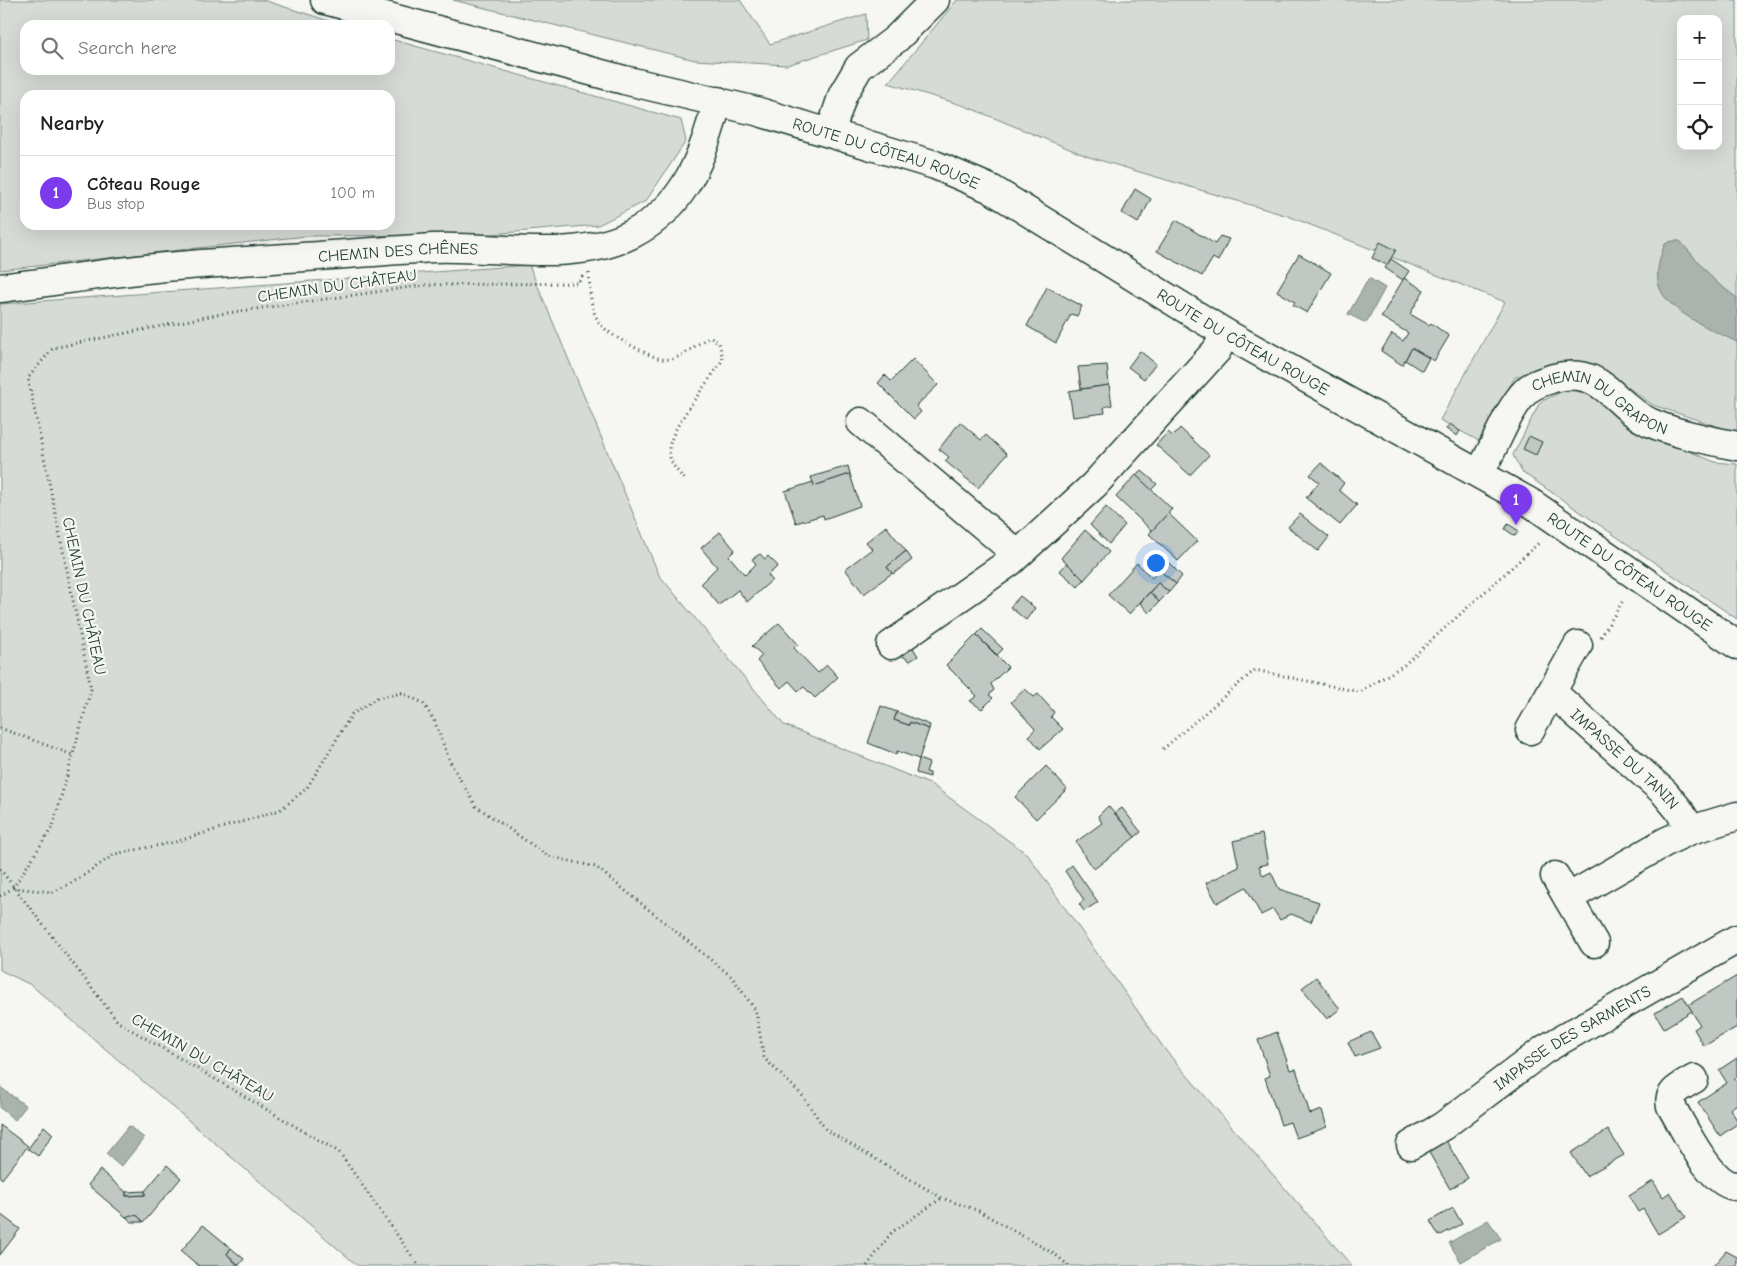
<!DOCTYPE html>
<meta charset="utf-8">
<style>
:root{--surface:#fff;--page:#f6f6f6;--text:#222;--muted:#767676;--line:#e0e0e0;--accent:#7c3aed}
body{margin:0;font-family:"Comic Neue",sans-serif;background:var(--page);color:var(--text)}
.controls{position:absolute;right:15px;top:15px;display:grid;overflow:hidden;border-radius:10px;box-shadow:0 5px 20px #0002}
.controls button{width:45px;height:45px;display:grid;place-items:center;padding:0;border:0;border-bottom:1px solid var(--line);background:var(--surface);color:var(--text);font:25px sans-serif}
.you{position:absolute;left:1155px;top:562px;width:18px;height:18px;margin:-12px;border:4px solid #fff;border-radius:50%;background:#1a73e8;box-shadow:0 0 0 8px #1a73e833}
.badge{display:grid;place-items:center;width:32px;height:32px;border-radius:50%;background:var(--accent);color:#fff;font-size:16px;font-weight:700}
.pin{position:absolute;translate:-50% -41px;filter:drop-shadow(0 1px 2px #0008)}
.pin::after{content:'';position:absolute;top:26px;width:18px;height:15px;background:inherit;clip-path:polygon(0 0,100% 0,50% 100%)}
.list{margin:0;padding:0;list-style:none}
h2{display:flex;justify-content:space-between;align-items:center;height:65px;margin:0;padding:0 20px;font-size:21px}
h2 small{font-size:16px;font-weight:400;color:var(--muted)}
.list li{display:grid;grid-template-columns:32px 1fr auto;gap:15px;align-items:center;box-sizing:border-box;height:75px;padding:0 20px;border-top:1px solid var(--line)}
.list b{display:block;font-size:19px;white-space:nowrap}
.list p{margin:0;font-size:16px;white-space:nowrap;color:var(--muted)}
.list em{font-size:16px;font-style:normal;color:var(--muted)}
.icon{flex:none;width:28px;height:28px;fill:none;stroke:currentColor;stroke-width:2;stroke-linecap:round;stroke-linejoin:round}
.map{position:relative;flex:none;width:1737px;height:1266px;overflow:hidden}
.search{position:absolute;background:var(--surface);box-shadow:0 5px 20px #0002;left:20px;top:20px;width:375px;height:55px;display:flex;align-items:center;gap:12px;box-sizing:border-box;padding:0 18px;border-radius:15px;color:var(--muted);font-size:19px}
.panel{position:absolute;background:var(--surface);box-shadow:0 5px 20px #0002;left:20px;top:90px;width:375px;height:140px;border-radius:15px}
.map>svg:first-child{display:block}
.green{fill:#d6dbd6;stroke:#7a8c85;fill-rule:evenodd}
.water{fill:#aab3ae;stroke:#72847d}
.building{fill:#c1c8c3;stroke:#1f3d34}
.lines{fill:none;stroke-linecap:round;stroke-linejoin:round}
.minor-casing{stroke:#1f3d34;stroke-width:31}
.path{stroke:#1f3d34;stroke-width:3;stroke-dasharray:1 4;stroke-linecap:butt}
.minor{stroke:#f6f6f2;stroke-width:28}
.labels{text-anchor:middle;stroke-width:4.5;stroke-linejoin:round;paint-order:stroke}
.street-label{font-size:16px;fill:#1f3d34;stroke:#f6f6f2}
</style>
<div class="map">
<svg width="1737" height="1266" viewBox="0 0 1737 1266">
<rect width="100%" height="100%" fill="#f6f6f2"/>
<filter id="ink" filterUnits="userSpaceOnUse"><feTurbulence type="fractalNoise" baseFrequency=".02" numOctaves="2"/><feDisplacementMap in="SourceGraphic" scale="10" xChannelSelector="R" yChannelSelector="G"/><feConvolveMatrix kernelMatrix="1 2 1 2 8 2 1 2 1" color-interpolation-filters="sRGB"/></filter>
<g filter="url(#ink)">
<g class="green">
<path d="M0 0H263L342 25H25V70H390V39L681 120 686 141 646 201 598 225 480 235 306 236 0 270ZM25 95H390V225H25Z"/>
<path d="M453 0H740L770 44 866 14 867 40 787 65 695 60Z"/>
<path d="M957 0H1737V433L1653 405 1597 366 1558 365 1515 377 1479 441 1440 420 1505 302 1288 216 1089 157 965 106 888 83ZM1681 19H1718V146H1681Z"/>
<path d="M529 265 659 575 784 725 932 785 1027 854 1166 1051 1352 1266H358L31 985 0 970V304Z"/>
<path d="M1567 389 1603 397 1659 439 1715 462 1737 464V619L1522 472 1513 455 1540 402Z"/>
</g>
<g class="water">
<path d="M1672 241H1680L1716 282 1737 298V342C1716 332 1666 311 1659 286 1655 272 1660 257 1665 244Z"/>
<path d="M1369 278 1385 288 1366 323 1348 314Z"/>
<path d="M0 1087 26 1106 15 1120 0 1108Z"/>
<path d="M129 1126 144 1138 121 1167 106 1154Z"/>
<path d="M1488 1220 1501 1239 1461 1262 1449 1243Z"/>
</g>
<g class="building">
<path d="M1135 189 1151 199 1138 223 1122 213Z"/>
<path d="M1176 220 1215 244 1220 236 1229 239 1218 261 1213 258 1202 276 1157 251Z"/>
<path d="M1380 242 1396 250 1387 265 1372 258Z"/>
<path d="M1299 254 1331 273 1307 313 1293 305 1295 302 1277 291Z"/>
<path d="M1391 259 1409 271 1403 280 1385 268Z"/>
<path d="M1404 278 1424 290 1410 314 1429 325 1431 323 1449 336 1434 361 1412 348 1402 365 1381 351 1392 334 1403 341 1408 333 1381 317Z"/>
<path d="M1047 287 1082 306 1077 316 1071 314 1056 343 1027 326Z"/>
<path d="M1412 348 1429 358 1422 371 1405 360Z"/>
<path d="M1140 351 1156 364 1144 379 1128 367Z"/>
<path d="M913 359 938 385 916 406 921 412 914 419 878 383 885 375 891 381Z"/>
<path d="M1107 365 1109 385 1081 389 1078 367Z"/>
<path d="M1109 385 1112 405 1104 407 1105 413 1073 417 1069 391Z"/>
<path d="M960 422 981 440 986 435 1007 454 978 488 945 461 949 457 939 449Z"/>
<path d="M1450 424 1460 431 1457 436 1446 429Z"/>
<path d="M1180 428 1209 455 1190 475 1156 445 1168 432 1173 436Z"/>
<path d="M1529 436 1542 442 1536 455 1523 449Z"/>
<path d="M1321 463 1344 483 1339 490 1357 505 1340 525 1306 498 1319 482 1310 475Z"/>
<path d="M848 466 850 474 814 486 811 477Z"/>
<path d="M1141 470 1157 484 1151 490 1136 475Z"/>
<path d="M850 474 860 506 824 519 823 515 796 523 785 491 813 482 814 486Z"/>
<path d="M1136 475 1172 509 1152 531 1116 497Z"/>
<path d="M1106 507 1125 525 1109 544 1090 525Z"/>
<path d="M1168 513 1197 541 1178 561 1149 534Z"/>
<path d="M1300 514 1329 537 1318 551 1288 527Z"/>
<path d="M1508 524 1519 531 1515 536 1505 529Z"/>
<path d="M886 526 906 551 887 567 892 573 864 594 845 569 872 549 866 542Z"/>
<path d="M1085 530 1109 552 1084 580 1061 558Z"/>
<path d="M720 532 735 550 729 556 745 575 756 564 752 559 760 554 765 559 768 556 778 566 768 575 772 580 747 602 738 590 719 605 701 583 717 567 701 548Z"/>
<path d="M906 551 912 560 893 574 887 567Z"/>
<path d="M1167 561 1182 576 1176 584 1159 570Z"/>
<path d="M1067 563 1084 580 1078 587 1060 571Z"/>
<path d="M1137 563 1152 578 1159 570 1176 584 1169 592 1158 583 1129 614 1108 595Z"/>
<path d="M1158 583 1169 592 1159 602 1150 592Z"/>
<path d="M1150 592 1159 602 1149 613 1140 603Z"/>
<path d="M1020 596 1035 608 1026 620 1010 607Z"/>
<path d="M779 623 798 644 794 648 818 673 827 665 838 677 815 698 804 687 798 691 789 681 781 688 757 661 762 655 752 646Z"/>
<path d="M982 629 1003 649 997 655 976 635Z"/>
<path d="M976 635 1008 667 991 684 994 690 989 695 993 698 982 709 970 701 977 696 946 665Z"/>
<path d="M913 648 918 656 910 661 901 655Z"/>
<path d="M1025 689 1034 697 1038 694 1054 712 1051 717 1063 729 1040 749 1029 736 1035 729 1011 702Z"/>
<path d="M881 706 897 712 894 720 909 725 910 722 929 729 919 759 897 751 896 754 868 743Z"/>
<path d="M897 712 930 725 929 729 910 722 909 725 894 720Z"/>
<path d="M919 759 929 763 926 772 930 773V777L916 773Z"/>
<path d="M1046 766 1067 789 1036 819 1015 797Z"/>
<path d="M1108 806 1135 837 1094 869 1076 842 1102 823 1098 816Z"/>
<path d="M1122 808 1141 832 1135 837 1115 813Z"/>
<path d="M1262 834 1268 864 1259 866 1263 876 1271 872 1279 889 1319 902 1311 922 1291 914 1280 920 1273 909 1261 915 1246 887 1217 903 1206 883 1239 867 1233 841Z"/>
<path d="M1072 865 1098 902 1084 911 1079 904 1084 900 1065 871Z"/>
<path d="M1737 976V1027L1704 1046 1694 1029 1700 1025 1688 1005Z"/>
<path d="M1316 977 1340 1009 1327 1019 1302 988Z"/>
<path d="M1683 996 1692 1011 1664 1028 1655 1013Z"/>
<path d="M1277 1032 1290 1070 1296 1069 1310 1114 1322 1110 1327 1127 1296 1138 1290 1122 1281 1125 1265 1078 1270 1076 1258 1040Z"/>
<path d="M1371 1032 1380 1048 1355 1057 1348 1042Z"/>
<path d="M1737 1058V1077L1734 1078 1737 1082V1104L1730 1109 1737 1120V1124L1720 1136 1698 1102 1727 1083 1719 1070Z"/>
<path d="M0 1125 28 1146 2 1179 0 1177Z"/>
<path d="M44 1126 53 1134 38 1156 28 1149Z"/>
<path d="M1608 1130 1624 1155 1586 1176 1571 1153Z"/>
<path d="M1445 1139 1468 1178 1450 1189 1427 1149Z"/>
<path d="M167 1165 181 1178 144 1222 138 1216 126 1217 88 1185 100 1170 126 1192V1196L145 1195V1191Z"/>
<path d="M1653 1181 1663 1197 1670 1192 1686 1217 1658 1234 1643 1209 1638 1212 1629 1196Z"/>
<path d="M145 1191V1195L126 1196V1192Z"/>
<path d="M1453 1208 1462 1224 1439 1236 1430 1221Z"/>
<path d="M0 1214 20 1229 0 1255Z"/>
<path d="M131 1215 138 1216 143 1222H132L126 1217Z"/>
<path d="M203 1225 231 1248 227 1254 238 1266H199L181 1251Z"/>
<path d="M231 1248 244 1259 239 1265 227 1254Z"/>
<path d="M1726 1251 1737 1257V1266H1713Z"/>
</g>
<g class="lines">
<defs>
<g id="minor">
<path id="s1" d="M325 0 624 80 756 111 935 165 991 189 1225 333 1531 503 1737 645"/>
<path d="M830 133 843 94 859 67 896 39 935 0"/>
<path id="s2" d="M0 288C52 282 104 273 156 268 194 264 233 262 272 259 326 256 379 251 433 248 495 245 574 264 632 234 687 206 702 156 718 101"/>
<path d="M861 422 1017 554"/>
<path id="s3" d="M1479 473C1496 447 1505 413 1526 391 1533 384 1545 381 1554 378 1603 365 1613 405 1649 422 1676 434 1708 440 1737 446"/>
<path d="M891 645 1010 562 1094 485 1217 350 1225 333"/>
<path id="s4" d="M1552 692 1664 792 1679 810 1691 830"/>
<path d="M1530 730 1578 645"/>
<path d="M1555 876 1594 943"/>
<path d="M1568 898 1667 841 1691 830 1737 816"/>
<path d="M1694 1079C1683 1086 1667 1091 1671 1106 1684 1127 1710 1186 1737 1186"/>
<path id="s5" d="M1411 1145 1443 1126 1545 1049 1737 939"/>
</g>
</defs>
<use href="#minor" class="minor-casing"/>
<g class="path">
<path d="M589 273C591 321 595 327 638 349 648 354 659 361 671 359 685 357 697 342 711 337L719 343 723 359C711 379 669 429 669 450 669 463 678 472 686 481"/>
<path d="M1601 637 1624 599"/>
<path d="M0 728 73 755"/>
<path d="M1163 749 1255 670 1360 692 1404 665 1541 541"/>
<path d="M0 869 118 1022 339 1152 419 1266"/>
<path d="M13 888 53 826 91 689 28 378 53 348 220 314 425 285 578 283 584 274"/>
<path d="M0 896 13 888 53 892 77 880 115 854 175 842 280 810 307 788 352 714 377 698 402 693 423 703 434 720 451 764 476 806 548 856 596 867 732 977 756 1011 764 1058 802 1095 826 1130 942 1198 979 1211 1056 1255 1069 1266"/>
<path d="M867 1266 892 1232 942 1198"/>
</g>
<use href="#minor" class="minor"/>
</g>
</g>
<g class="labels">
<g class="street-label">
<text dy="6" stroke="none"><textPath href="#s1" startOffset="582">ROUTE DU CÔTEAU ROUGE</textPath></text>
<text dy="6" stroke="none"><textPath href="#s2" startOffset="400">CHEMIN DES CHÊNES</textPath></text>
<text transform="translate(337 285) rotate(-8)" y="6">CHEMIN DU CHÂTEAU</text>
<text dy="6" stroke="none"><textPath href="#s1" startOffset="988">ROUTE DU CÔTEAU ROUGE</textPath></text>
<text dy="6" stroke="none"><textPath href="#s3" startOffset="179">CHEMIN DU GRAPON</textPath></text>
<text dy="6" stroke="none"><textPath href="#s1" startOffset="1438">ROUTE DU CÔTEAU ROUGE</textPath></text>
<text transform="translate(85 596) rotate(78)" y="6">CHEMIN DU CHÂTEAU</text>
<text dy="6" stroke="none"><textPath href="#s4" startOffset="99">IMPASSE DU TANIN</textPath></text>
<text dy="6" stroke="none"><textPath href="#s5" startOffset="194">IMPASSE DES SARMENTS</textPath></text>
<text transform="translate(203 1057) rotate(30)" y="6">CHEMIN DU CHÂTEAU</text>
</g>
</g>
</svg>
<div class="controls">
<button>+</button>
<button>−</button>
<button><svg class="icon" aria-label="locate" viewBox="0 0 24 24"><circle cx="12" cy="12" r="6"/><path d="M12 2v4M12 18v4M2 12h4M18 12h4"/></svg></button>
</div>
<div class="you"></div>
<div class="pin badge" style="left:1516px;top:525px">1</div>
<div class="search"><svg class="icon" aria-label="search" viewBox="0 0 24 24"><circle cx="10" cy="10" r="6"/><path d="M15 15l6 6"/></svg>Search here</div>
<section class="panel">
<h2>Nearby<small></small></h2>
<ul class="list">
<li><span class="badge">1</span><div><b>Côteau Rouge</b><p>Bus stop</p></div><em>100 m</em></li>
</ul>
</section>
</div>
